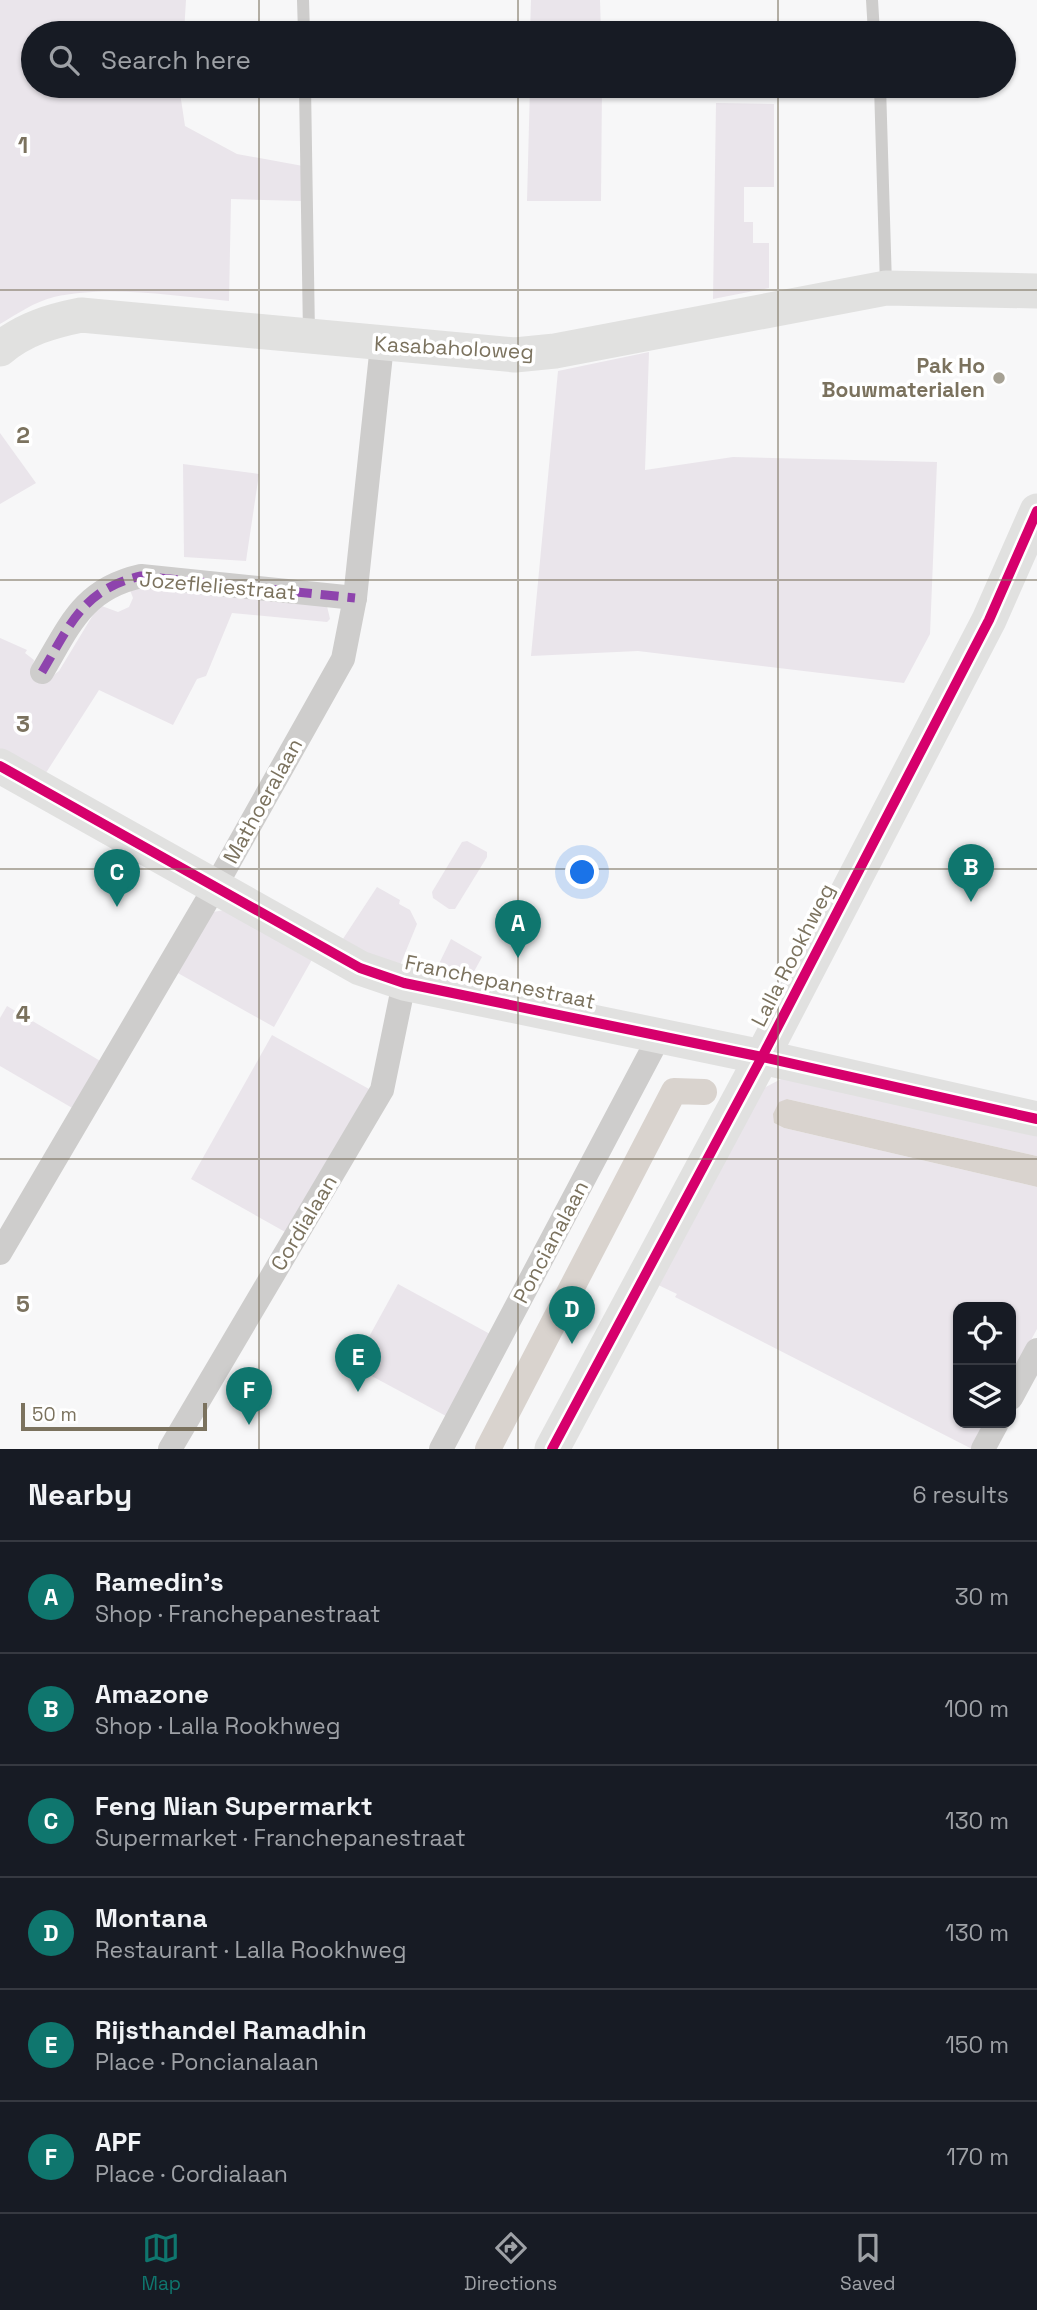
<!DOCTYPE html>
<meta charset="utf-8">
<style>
:root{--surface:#171b24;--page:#242831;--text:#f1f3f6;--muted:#9ea1a6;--line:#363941;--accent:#0f766e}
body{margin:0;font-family:"Space Grotesk",sans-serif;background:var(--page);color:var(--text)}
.controls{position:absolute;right:21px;bottom:21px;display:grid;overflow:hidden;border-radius:14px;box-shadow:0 2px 5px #0004}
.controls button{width:63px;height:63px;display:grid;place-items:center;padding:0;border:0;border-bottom:2px solid var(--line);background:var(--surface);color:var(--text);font:35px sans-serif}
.scale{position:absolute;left:21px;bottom:18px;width:186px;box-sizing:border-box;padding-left:7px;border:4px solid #7b725e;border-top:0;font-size:19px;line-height:24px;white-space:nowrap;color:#7b725e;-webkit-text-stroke:5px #fff;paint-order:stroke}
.you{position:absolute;left:583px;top:873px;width:24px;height:24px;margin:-18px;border:5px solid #fff;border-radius:50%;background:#1a73e8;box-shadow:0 0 0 10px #1a73e833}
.badge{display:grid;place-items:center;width:46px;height:46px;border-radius:50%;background:var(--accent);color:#fff;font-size:23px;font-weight:700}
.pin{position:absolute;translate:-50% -58px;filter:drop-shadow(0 2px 4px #0008)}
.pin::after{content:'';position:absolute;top:37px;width:24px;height:21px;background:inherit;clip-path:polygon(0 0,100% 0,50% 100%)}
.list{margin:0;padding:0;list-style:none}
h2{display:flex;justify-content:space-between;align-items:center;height:91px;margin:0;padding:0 28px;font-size:30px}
h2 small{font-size:23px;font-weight:400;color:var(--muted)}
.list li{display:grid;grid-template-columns:46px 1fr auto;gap:21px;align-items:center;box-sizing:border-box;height:112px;padding:0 28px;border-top:2px solid var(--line)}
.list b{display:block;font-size:26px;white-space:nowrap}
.list p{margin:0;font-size:23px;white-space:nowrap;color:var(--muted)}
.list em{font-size:23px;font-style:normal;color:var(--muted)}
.icon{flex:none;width:38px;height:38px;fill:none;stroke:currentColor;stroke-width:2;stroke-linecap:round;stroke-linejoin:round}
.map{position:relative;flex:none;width:1037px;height:1449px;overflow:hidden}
.search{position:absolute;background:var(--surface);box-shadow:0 2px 5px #0004;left:21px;right:21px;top:21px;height:77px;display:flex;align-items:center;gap:18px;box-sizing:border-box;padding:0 24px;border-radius:38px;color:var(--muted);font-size:26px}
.sheet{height:763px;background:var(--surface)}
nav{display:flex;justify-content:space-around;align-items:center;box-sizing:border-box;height:98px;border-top:2px solid var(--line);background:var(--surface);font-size:19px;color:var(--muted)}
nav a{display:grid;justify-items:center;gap:4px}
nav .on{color:var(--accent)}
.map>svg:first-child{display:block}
.green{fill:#eae5eb}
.water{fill:#d9d3ce}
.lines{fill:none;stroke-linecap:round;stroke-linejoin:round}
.canal{stroke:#d9d3ce;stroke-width:26}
.lane{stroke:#cecdcc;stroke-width:12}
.street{stroke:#cecdcc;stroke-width:24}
.secondary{stroke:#e1e1e0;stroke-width:35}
.quiet{stroke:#8e44ad;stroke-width:9;stroke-dasharray:18 9;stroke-linecap:butt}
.cycleway-casing{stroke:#fff;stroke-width:15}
.cycleway{stroke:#d6006c;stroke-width:10}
.grid{fill:none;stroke:#7b725e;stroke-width:2;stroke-opacity:0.55}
.poi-dot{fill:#a6a194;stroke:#fff;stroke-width:2.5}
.labels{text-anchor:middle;stroke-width:7;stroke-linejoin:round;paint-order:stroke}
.street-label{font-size:21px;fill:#7b725e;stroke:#fff}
.poi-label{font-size:21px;font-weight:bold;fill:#7b725e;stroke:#fff;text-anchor:end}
.grid-label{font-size:23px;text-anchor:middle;font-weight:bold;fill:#7b725e;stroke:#fff;stroke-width:7;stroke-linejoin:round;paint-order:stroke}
</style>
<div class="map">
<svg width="1037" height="1449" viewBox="0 0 1037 1449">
<rect width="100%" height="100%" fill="#f7f7f8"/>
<g class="green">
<path d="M0 0H186L184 33H33V86H179L185 126 237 154 303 166 302 201 231 199 229 301C173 296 109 285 54 297 34 302 17 314 0 324Z"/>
<path d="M531 0H600L601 33H530Z"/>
<path d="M530 86H602L601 201H527Z"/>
<path d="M716 103 774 104V187H744V222H753V243H769V288L713 299Z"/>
<path d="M649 352 645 470 733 457 937 462 930 634 904 683 638 651 531 656 558 371Z"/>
<path d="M0 433 36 483 0 504Z"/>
<path d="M183 464 259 474 246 561 184 557Z"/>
<path d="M143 587 327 606 330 619 327 622 232 613 206 676 197 679 173 725 99 690 42 779 0 754V638L27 650 25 653 34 660 32 671 47 680 59 671 99 605 118 612 129 607 133 598 130 590Z"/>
<path d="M467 841 487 852V857L455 909H449L433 898 432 892 462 842Z"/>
<path d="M377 887 400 900 399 904 410 910 417 924 399 968 339 945Z"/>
<path d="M230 909 314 956 274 1027 176 972 213 912Z"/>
<path d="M451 939 482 957 466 986 435 972Z"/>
<path d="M7 1006 102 1062 74 1109 0 1066V1018Z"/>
<path d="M272 1035 369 1089 287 1233 191 1179Z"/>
<path d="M796 1078 1037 1129V1156L787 1099 774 1123 784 1128 1037 1187V1329L1011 1377V1307H958V1423H986L972 1449 675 1297 677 1294 654 1283 760 1090 781 1079Z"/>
<path d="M398 1284 490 1334 446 1416 353 1366Z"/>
</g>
<path class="water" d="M787 1099 1037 1156V1187L784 1128 774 1123 773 1114 779 1102Z"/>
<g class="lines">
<path class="canal" d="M488 1449 674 1091 704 1092"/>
<g class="lane">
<path d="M303 0 304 33"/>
<path d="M872 0 874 33"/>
<path d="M305 86 309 334"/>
<path d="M880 86 886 285"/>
</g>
<g class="street">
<path d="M42 672C70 625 83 589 141 576L355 598"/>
<path d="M0 1253 215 887 343 659 355 598 382 345"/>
<path d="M1011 1398 1037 1350"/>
<path d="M170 1449 382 1090 404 983"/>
<path d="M441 1449 660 1035"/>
<path d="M983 1449 997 1423"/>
</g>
<g class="secondary">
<path d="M0 349C24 329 51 321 81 315L515 355 555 351 886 288 1037 291"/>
<path d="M0 766 360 968 404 983 762 1057 1037 1119"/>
<path d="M552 1449 762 1057 989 620 1037 511"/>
</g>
<path class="quiet" d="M42 672C70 625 83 589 141 576L355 598"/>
<defs>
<g id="cycleway">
<path d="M0 766 360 968 404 983 762 1057 1037 1119"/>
<path d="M552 1449 762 1057 989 620 1037 511"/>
</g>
</defs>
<use href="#cycleway" class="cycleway-casing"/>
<use href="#cycleway" class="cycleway"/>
</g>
<path class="grid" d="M259 0V33M518 0V33M778 0V33M259 86V1449M518 86V1449M778 86V1449M0 290H1037M0 580H1037M0 869H1037M0 1159H1037"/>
<circle class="poi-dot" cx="999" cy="378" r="7"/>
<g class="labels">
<g class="street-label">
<text transform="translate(454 348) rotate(3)" y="7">Kasabaholoweg</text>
<text transform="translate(218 586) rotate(5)" y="7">Jozefleliestraat</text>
<text transform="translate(263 801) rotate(-61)" y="7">Mathoeralaan</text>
<text transform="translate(793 955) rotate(-63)" y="7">Lalla Rookhweg</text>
<text transform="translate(500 982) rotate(12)" y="7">Franchepanestraat</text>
<text transform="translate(304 1223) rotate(-59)" y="7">Cordialaan</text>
<text transform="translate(551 1242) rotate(-62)" y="7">Poncianalaan</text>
</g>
<g class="poi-label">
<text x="985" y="373">Pak Ho<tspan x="985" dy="24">Bouwmaterialen</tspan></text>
</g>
</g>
<g class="grid-label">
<text x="23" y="153">1</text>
<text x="23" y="443">2</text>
<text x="23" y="732">3</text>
<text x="23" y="1022">4</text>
<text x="23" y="1312">5</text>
</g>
</svg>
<div class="controls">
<button><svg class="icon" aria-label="locate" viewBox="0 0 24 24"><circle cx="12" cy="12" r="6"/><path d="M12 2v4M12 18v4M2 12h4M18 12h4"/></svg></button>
<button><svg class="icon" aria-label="layers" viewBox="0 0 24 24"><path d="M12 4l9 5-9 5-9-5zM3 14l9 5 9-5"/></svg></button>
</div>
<div class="scale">50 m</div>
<div class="you"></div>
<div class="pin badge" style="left:518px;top:958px">A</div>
<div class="pin badge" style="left:971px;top:902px">B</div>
<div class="pin badge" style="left:117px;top:907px">C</div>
<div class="pin badge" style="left:572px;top:1344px">D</div>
<div class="pin badge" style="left:358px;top:1392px">E</div>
<div class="pin badge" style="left:249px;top:1425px">F</div>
<div class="search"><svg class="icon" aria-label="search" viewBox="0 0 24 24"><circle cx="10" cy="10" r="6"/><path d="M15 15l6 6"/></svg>Search here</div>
</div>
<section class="sheet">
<h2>Nearby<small>6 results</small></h2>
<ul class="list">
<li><span class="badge">A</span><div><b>Ramedin's</b><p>Shop · Franchepanestraat</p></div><em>30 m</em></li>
<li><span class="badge">B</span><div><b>Amazone</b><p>Shop · Lalla Rookhweg</p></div><em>100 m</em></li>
<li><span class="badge">C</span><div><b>Feng Nian Supermarkt</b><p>Supermarket · Franchepanestraat</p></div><em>130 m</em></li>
<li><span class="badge">D</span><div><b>Montana</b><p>Restaurant · Lalla Rookhweg</p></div><em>130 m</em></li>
<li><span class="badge">E</span><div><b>Rijsthandel Ramadhin</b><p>Place · Poncianalaan</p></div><em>150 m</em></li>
<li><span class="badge">F</span><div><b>APF</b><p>Place · Cordialaan</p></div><em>170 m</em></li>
</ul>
</section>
<nav>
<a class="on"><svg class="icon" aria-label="map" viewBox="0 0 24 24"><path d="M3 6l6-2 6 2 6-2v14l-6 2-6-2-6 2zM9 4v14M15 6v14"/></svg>Map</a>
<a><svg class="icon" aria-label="directions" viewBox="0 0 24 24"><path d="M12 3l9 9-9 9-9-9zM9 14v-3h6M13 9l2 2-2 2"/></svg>Directions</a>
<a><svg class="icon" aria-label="saved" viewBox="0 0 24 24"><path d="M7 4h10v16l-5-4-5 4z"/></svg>Saved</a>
</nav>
